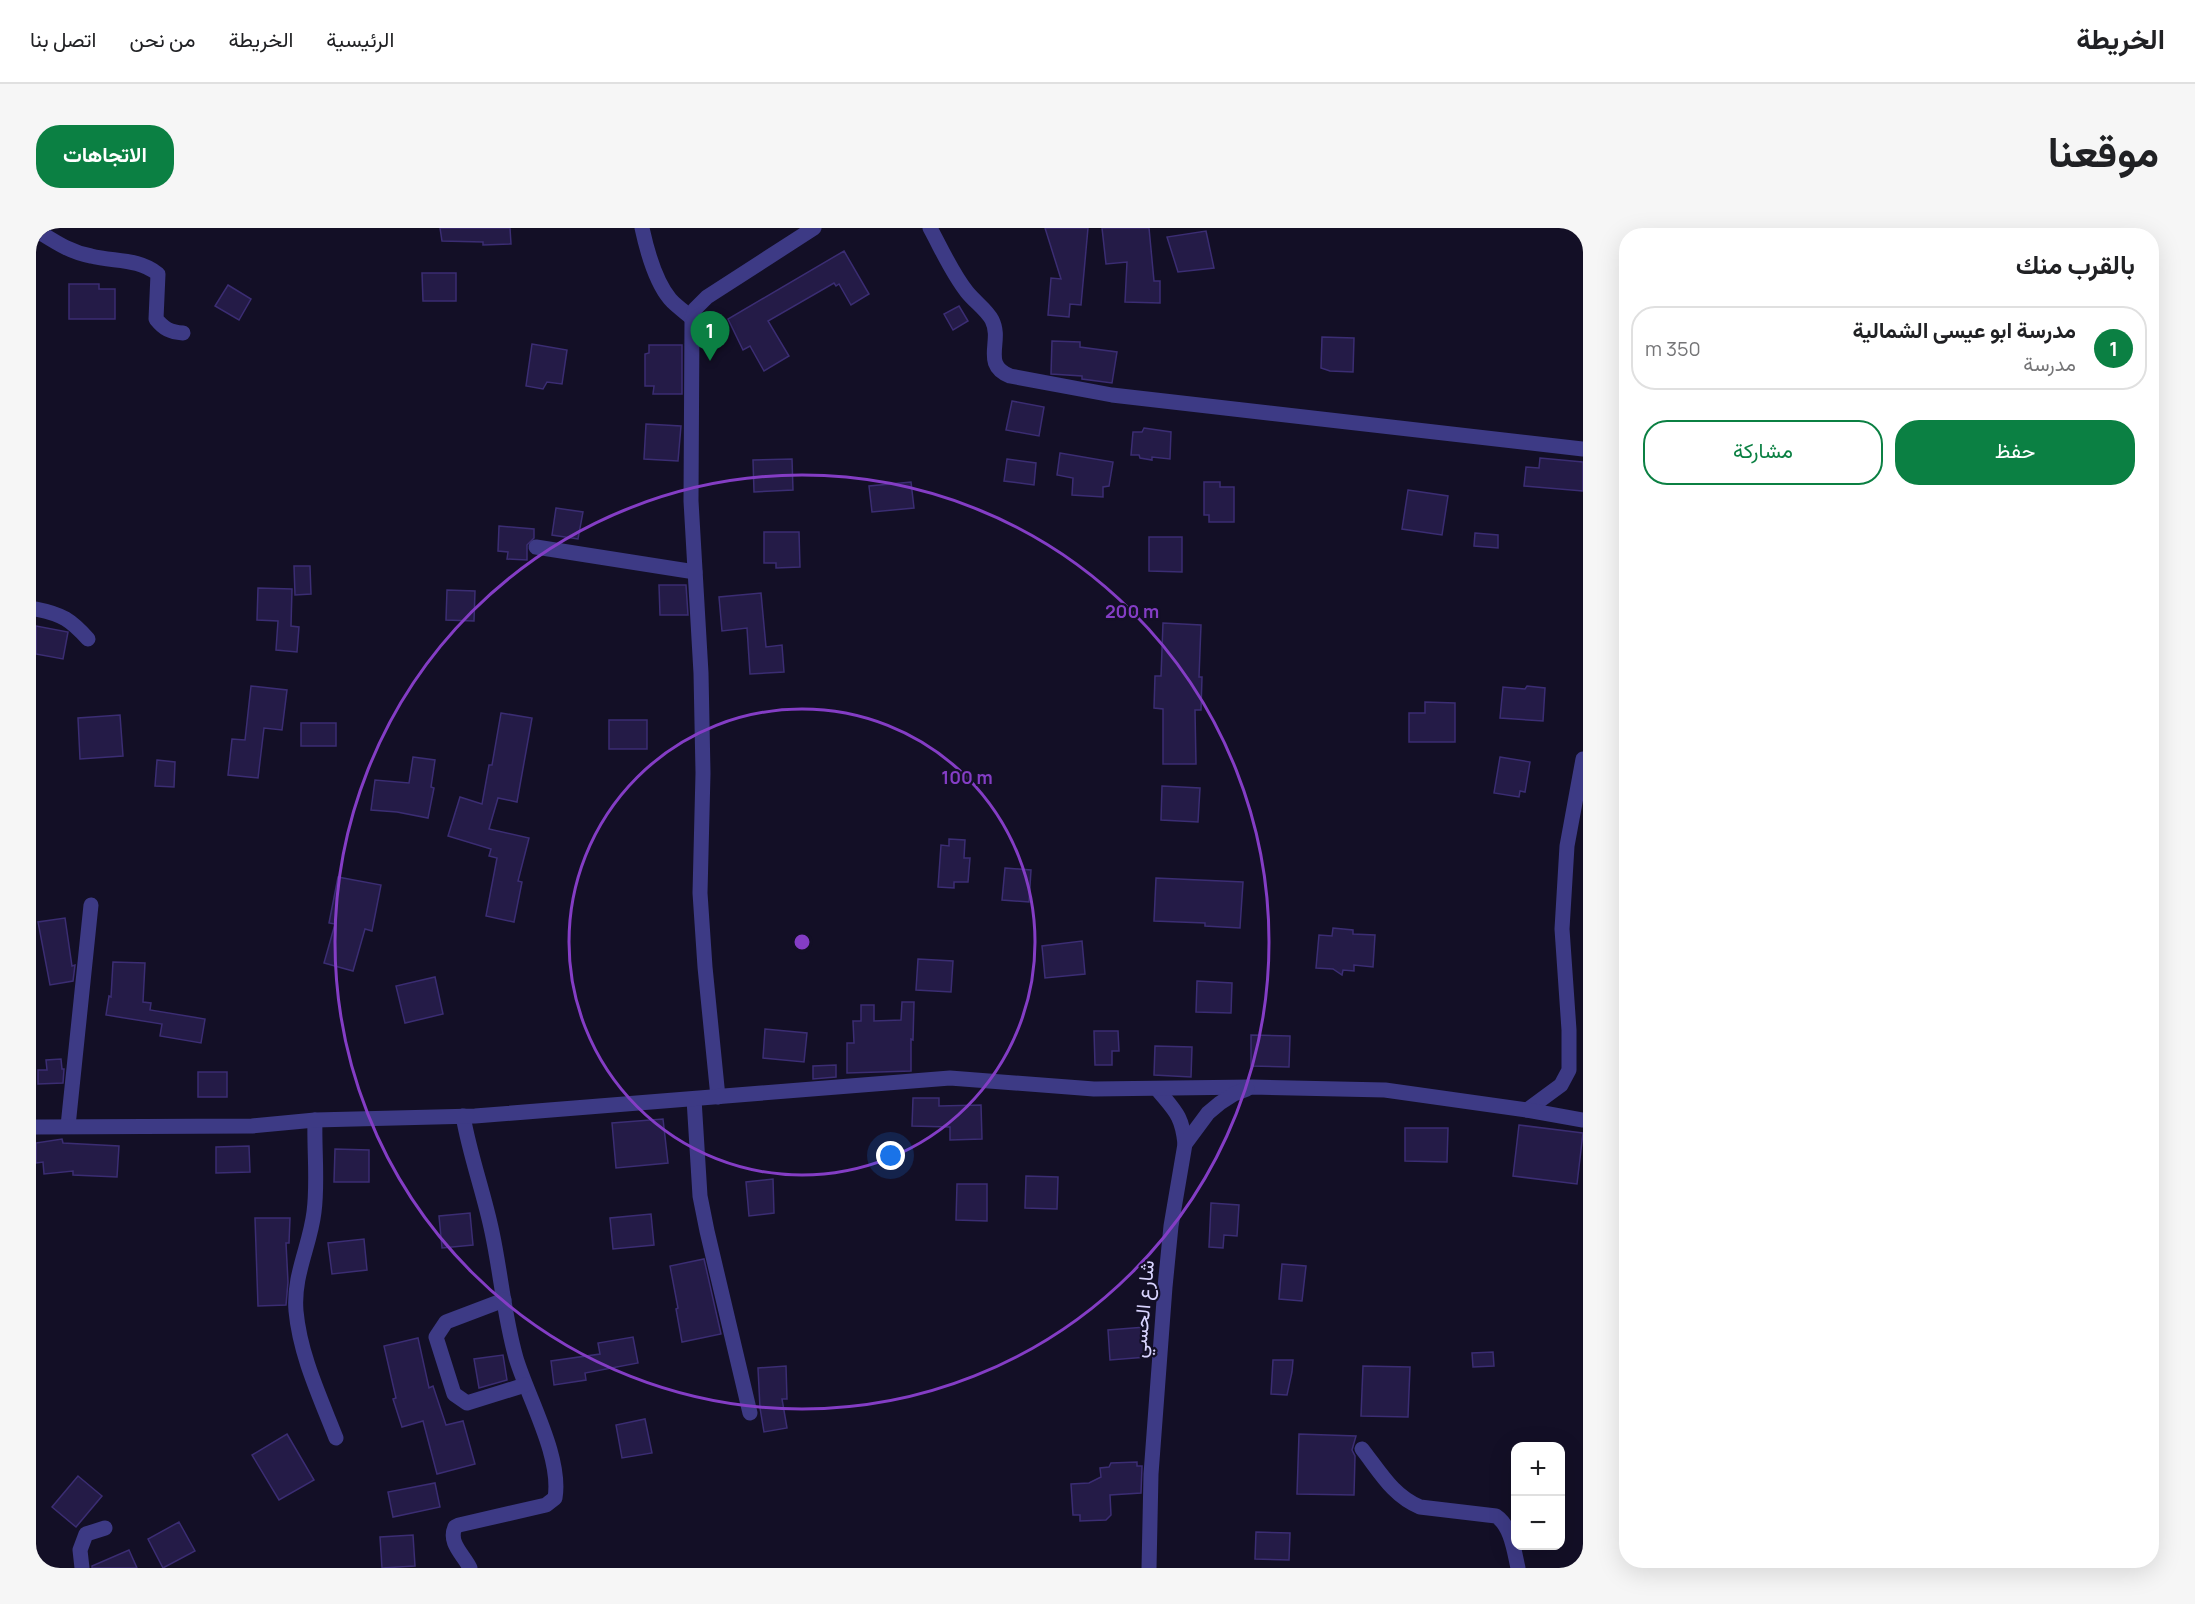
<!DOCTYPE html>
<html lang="ar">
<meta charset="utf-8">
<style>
:root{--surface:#fff;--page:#f6f6f6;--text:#202124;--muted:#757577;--line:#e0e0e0;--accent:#0b8043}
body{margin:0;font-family:Manrope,Vazirmatn,sans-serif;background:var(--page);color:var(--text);direction:rtl}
.controls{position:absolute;right:18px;bottom:18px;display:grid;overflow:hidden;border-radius:12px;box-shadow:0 6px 24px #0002}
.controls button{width:54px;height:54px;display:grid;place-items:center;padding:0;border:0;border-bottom:2px solid var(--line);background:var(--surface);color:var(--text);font:30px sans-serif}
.you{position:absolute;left:855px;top:928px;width:21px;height:21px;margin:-15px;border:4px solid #fff;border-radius:50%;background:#1a73e8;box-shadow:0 0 0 9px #1a73e833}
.badge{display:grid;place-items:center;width:39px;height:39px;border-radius:50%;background:var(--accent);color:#fff;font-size:20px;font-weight:700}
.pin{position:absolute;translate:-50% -50px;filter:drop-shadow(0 2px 3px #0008)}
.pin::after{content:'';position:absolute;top:32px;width:21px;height:18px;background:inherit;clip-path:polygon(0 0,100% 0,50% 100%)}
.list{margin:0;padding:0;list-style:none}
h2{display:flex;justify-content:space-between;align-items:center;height:78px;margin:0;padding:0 24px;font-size:26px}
h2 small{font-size:20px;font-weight:400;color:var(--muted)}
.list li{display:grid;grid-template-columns:39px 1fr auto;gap:18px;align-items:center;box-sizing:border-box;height:84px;margin:0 12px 12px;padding:0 12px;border:2px solid var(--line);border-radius:24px}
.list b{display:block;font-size:22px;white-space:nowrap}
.list p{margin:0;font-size:20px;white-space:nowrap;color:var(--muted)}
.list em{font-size:20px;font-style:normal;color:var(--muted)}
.actions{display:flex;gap:12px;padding:18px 24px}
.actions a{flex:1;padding:14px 0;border:2px solid var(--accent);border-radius:24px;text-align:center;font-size:21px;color:var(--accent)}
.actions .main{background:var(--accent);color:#fff}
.map{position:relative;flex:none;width:1547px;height:1340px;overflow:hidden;direction:ltr;border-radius:24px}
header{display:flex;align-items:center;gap:36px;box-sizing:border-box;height:84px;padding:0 30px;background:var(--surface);border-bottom:2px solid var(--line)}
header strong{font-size:28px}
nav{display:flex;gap:33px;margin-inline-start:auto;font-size:21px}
.intro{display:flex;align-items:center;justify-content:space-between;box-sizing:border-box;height:144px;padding:0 36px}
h1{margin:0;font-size:42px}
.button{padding:15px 27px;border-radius:24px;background:var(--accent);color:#fff;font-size:21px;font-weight:700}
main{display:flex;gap:36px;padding:0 36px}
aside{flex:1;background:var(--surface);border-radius:24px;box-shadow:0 6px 24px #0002}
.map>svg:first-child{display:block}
.building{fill:#241b47;stroke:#3b2d73;stroke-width:1.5}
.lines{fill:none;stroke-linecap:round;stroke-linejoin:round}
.minor{stroke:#3d3a85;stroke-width:15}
.tertiary{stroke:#3d3a85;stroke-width:15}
.ring{fill:none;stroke:#843dc5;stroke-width:3}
.labels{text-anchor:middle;stroke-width:4.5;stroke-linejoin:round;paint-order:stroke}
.street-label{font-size:20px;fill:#d9d4ff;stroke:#130f26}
.centre{fill:#843dc5;stroke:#130f26;stroke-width:3}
.ring-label{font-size:18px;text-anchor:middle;font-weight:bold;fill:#843dc5;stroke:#130f26;stroke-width:4.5;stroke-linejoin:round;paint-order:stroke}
</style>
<header>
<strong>الخريطة</strong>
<nav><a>الرئيسية</a><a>الخريطة</a><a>من نحن</a><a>اتصل بنا</a></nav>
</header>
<div class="intro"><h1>موقعنا</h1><a class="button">الاتجاهات</a></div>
<main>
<aside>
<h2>بالقرب منك<small></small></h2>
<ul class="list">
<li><span class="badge">1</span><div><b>مدرسة ابو عيسى الشمالية</b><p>مدرسة</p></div><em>350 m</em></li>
</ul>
<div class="actions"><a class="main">حفظ</a><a>مشاركة</a></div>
</aside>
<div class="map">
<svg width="1547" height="1340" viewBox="0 0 1547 1340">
<rect width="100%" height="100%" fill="#130f26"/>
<g class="building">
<path d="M404 0H474L475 16 447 17V14L406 13Z"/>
<path d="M1009 0H1052L1045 77 1034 76 1033 89 1012 87 1015 50 1025 51Z"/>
<path d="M1066 0H1113L1118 53H1124V75L1089 74 1091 34 1070 36Z"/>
<path d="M1170 3 1178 40 1142 44 1131 9Z"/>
<path d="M808 23 833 66 815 77 803 56 800 58 798 55 732 93 753 128 728 143 714 118 707 122 692 91Z"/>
<path d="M386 45H420V73H387Z"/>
<path d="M33 56H63V61H79V91H33Z"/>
<path d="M192 57 215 71 203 92 179 78Z"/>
<path d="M923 78 932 93 917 102 908 86Z"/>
<path d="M1286 109 1318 110 1317 144 1294 143 1285 140Z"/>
<path d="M1016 113 1044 114V119L1081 124 1076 155 1046 151V148L1015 146Z"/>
<path d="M496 116 531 122 526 156 511 154 507 161 490 158Z"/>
<path d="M613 117H646V166H617L618 158H609V126L613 125Z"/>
<path d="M976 173 1008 179 1003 208 970 202Z"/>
<path d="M610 196 645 198 642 233 608 231Z"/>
<path d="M1108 200 1135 204 1134 231 1116 229V232L1104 230 1103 227H1095L1097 204H1106Z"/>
<path d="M1024 225 1077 234 1073 258 1067 259V269L1036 267 1037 250 1021 247Z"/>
<path d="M1504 230 1547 234V263L1488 258 1490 239 1503 240Z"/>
<path d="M756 231 757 262 718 264 717 232Z"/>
<path d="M971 231 1000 235 998 257 968 253Z"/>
<path d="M875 254 878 280 836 284 833 258Z"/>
<path d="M1168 254H1184V259H1198V294H1173V287H1168Z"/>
<path d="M1372 262 1412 268 1406 307 1366 301Z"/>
<path d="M520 280 547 284 542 311 516 307Z"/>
<path d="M463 298 498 301V310L491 317V332L471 331 472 324 462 323Z"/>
<path d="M728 304H763L764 339 740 340V335H728Z"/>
<path d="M1439 305 1462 307V320L1438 318Z"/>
<path d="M1113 309H1146V344L1113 343Z"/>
<path d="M258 338H274L275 366 259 367Z"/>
<path d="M623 357H650L652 387H624Z"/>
<path d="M222 360 256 361 255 398 263 399 261 424 240 422 242 393 221 392Z"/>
<path d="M411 362 439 363 438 393 410 392Z"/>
<path d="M725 365 730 419 746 417 748 444 714 446 711 400 686 403 683 369Z"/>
<path d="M1127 395 1165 397 1163 449H1166L1165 482H1159L1160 536H1127V481L1118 480 1119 448H1125Z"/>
<path d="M0 398 32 404 27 431 0 426Z"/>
<path d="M215 458 251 462 246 502 228 500 222 550 192 547 196 511 209 512Z"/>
<path d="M1491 458 1509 460 1507 493 1464 490 1467 459 1489 461Z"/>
<path d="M1389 474 1419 475V514H1373V485H1389Z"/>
<path d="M465 485 496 490 481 574 462 570 453 601 493 610 482 653 486 654 478 694 450 688 461 630 453 628 455 621 412 608 424 569 446 576 453 537H456Z"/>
<path d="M84 487 87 528 44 531 42 490Z"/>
<rect x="573" y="492" width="38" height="29"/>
<rect x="265" y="495" width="35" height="23"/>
<path d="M377 529 399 532 395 559 398 560 392 590 361 584 335 582 339 552 373 555Z"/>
<path d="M1464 529 1494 534 1489 564 1484 563 1483 569 1458 565Z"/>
<path d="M121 532 139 534 138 559 119 558Z"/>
<path d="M1126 558 1164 560 1162 594 1125 592Z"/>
<path d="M913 611 929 612 928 630H934L932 654H918V660L902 659 905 617 913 618Z"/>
<path d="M969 640 995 642 993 674 966 672Z"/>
<path d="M302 649 345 657 336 703 329 701 317 743 288 735 299 696 293 695Z"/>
<path d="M1120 650 1207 654 1204 700 1169 698V695L1118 693Z"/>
<path d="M29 690 36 738 39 737 37 753 14 757 2 694Z"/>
<path d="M1297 700 1317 702V706L1339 707 1337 739 1318 737V743L1307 742 1306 747 1297 741 1280 740 1283 707 1296 708Z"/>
<path d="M1046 713 1049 746 1009 750 1006 718Z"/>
<path d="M882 731 917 733 915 764 880 762Z"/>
<path d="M77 734 109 735 107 774 115 775 114 782 169 791 165 815 124 808 126 796 70 787 73 768 75 769Z"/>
<path d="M399 749 407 786 369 795 360 758Z"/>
<path d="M1161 753 1196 755 1195 785 1160 784Z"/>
<path d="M866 774H878L877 812 875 811V843L811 845V815H818L817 793H825V777H838V793L865 792Z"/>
<path d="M729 801 771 805 768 834 727 830Z"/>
<path d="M1058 803H1082L1083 823H1076V837H1059Z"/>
<path d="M1215 807 1254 808 1253 839 1215 838Z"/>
<path d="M1119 818 1156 819 1155 849 1118 847Z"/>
<path d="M25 831 26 841H28L27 855 2 856V842H11L10 832Z"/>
<path d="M800 837V849L777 851V838Z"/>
<rect x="162" y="844" width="29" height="25"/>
<path d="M877 870H903V878L945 877 946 911 914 912V899L876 898Z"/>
<path d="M627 891 632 935 580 940 576 895Z"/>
<path d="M1483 897 1547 905 1541 956 1477 948Z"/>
<path d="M1369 900H1412L1411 934 1369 933Z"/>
<path d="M26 911 27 915 83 918 81 949 37 947V943L8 946 7 934 0 935V915Z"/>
<path d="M213 918 214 944 180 945V919Z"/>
<path d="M299 921 333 922V954H298Z"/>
<path d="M990 948 1022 949 1021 981 989 980Z"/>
<path d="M737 951 738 985 713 988 710 954Z"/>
<path d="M921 956H951V993L920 992Z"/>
<path d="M1175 975 1203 977 1201 1008 1188 1007 1187 1020 1173 1019Z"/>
<path d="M434 985 437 1017 406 1020 403 988Z"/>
<path d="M615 986 618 1017 577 1021 574 990Z"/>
<path d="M219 990H254L253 1015H250L252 1054 250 1077 222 1078Z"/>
<path d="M328 1011 331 1042 296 1046 292 1015Z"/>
<path d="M668 1031 685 1106 646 1114 640 1081 642 1080 634 1038Z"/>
<path d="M1246 1036 1270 1038 1266 1073 1243 1071Z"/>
<path d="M1109 1099 1111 1129 1074 1132 1072 1102Z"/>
<path d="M597 1109 602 1135 549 1145 550 1152 518 1157 515 1133 564 1126 562 1115Z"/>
<path d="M382 1110 393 1160 397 1158 410 1197 427 1193 439 1236 401 1246 387 1193 366 1199 357 1171 360 1170 348 1118Z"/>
<path d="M1457 1124 1458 1138 1437 1139 1436 1125Z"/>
<path d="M467 1127 471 1152 443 1160 438 1131Z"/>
<path d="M1237 1132H1257L1256 1144 1251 1167 1235 1166Z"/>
<path d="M750 1138 751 1171H746L751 1200 728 1204 724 1180 722 1140Z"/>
<path d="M1327 1138 1374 1139 1372 1189 1325 1188Z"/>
<path d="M609 1191 616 1225 586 1230 580 1197Z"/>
<path d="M251 1206 278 1252 243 1272 216 1227Z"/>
<path d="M1263 1206 1320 1208 1316 1222 1319 1228 1318 1267 1261 1266Z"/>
<path d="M1101 1234V1238H1106L1105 1265 1074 1267 1075 1287 1070 1292 1044 1293V1287H1037L1035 1256 1053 1255 1065 1249 1064 1240 1073 1239 1075 1235Z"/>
<path d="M42 1248 66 1268 40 1299 16 1279Z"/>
<path d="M399 1255 404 1279 357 1289 352 1264Z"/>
<path d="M143 1294 159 1323 127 1340 112 1311Z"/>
<path d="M1220 1304 1254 1305 1253 1332 1219 1331Z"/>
<path d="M377 1307 379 1338 346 1340 344 1309Z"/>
<path d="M93 1322 101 1340H56V1338Z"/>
</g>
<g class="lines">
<g class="minor">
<path d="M606 0C611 23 619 53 634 71 640 78 649 84 656 90"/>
<path d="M894 0C906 22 916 45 931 64 939 74 951 82 956 92 967 114 945 136 974 148L1076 167 1547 221"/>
<path d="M0 2C18 13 33 24 55 28 79 34 102 30 122 46L120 91C128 101 134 104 147 105"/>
<path d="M500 319 659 344"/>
<path d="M0 381C26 386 35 392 52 411"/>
<path d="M682 869 669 739 664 665 667 545 665 445 655 273 656 90 659 81 671 69 778 0"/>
<path d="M658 871 664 968 671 1003 714 1185"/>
<path d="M1491 882 1525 857 1533 842V802L1526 701 1531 618 1547 531"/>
<path d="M427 888C434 928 448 965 456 1004 465 1046 468 1088 480 1130 492 1170 526 1229 519 1270L510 1277 423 1297 419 1299C412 1315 427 1326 434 1340"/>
<path d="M279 892C278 922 282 954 278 984 274 1018 257 1047 260 1083 264 1127 284 1169 300 1210"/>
<path d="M32 898 55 677"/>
<path d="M468 1072 410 1094 400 1109 418 1166 431 1175 489 1157"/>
<path d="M1326 1221C1344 1244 1357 1268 1384 1279L1460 1288C1475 1298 1478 1322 1482 1340"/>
<path d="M46 1340 44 1322 50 1306 69 1300"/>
</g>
<g class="tertiary">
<path d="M1121 861C1139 883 1146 887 1149 916"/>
<path d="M0 899 216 898 279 892 439 888 914 850 1058 861 1216 859 1349 862 1491 882 1547 892"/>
<path d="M1113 1340 1115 1246 1129 1059 1135 998 1149 916 1172 885 1184 875 1198 866 1211 861"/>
</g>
</g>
<g class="ring">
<circle cx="766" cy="714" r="233"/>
<circle cx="766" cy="714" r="467"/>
</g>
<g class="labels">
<g class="street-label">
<text transform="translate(1107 1081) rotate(-85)" y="7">شارع الحسي</text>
</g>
</g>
<circle cx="766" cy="714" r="9" class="centre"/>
<g class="ring-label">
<text x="1096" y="390">200 m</text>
<text x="931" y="556">100 m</text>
</g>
</svg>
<div class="controls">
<button>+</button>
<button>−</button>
</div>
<div class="you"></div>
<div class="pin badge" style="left:674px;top:133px">1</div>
</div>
</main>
